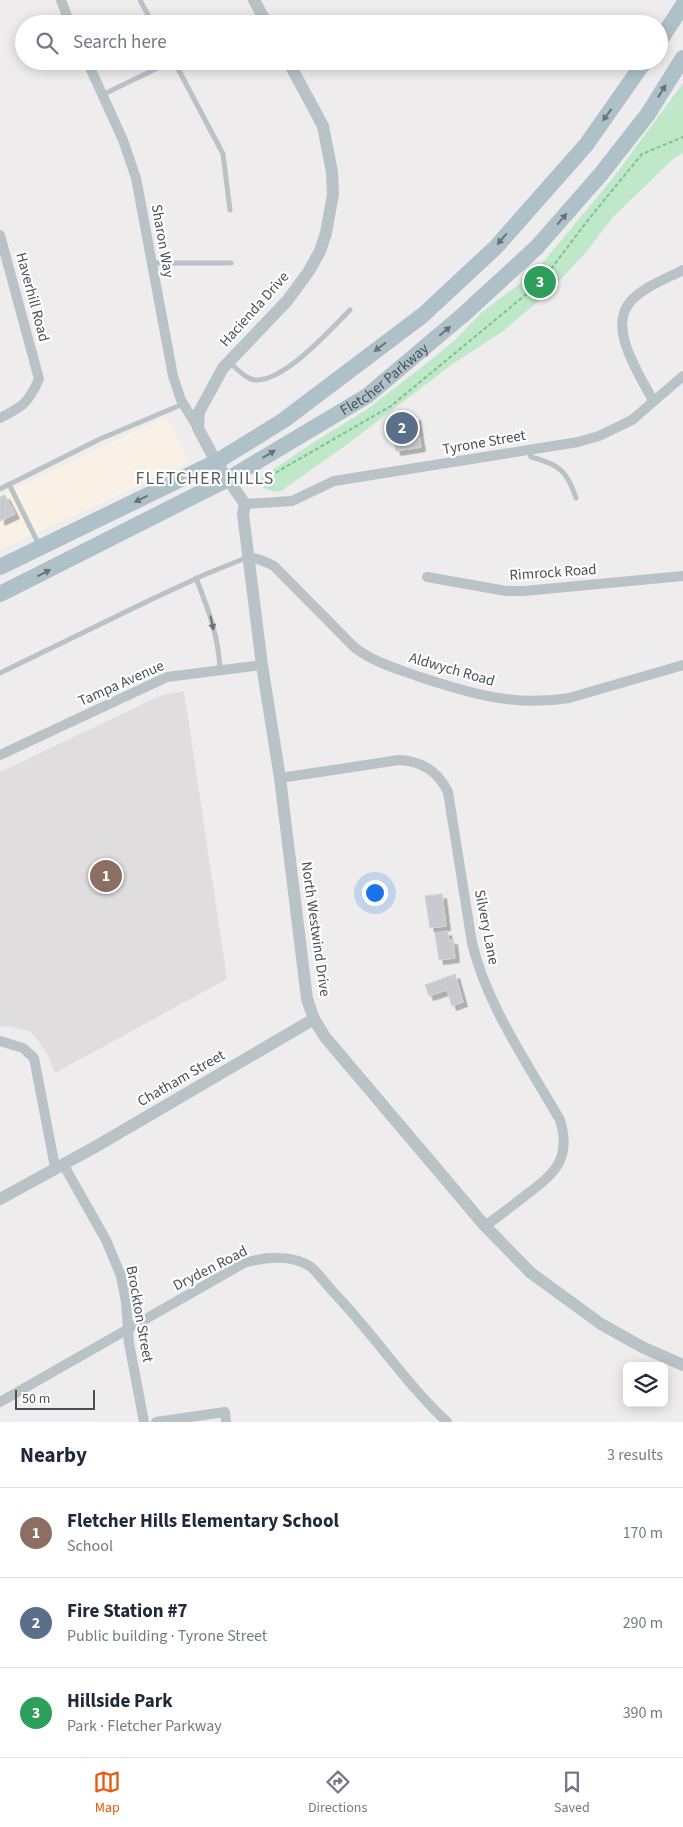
<!DOCTYPE html>
<meta charset="utf-8">
<style>
:root{--surface:#fff;--page:#f6f6f7;--text:#1f2937;--muted:#747a83;--line:#e0e1e3;--accent:#ea580c}
body{margin:0;font-family:"Source Sans 3",sans-serif;background:var(--page);color:var(--text)}
.controls{position:absolute;right:15px;bottom:15px;display:grid;overflow:hidden;border-radius:8px;box-shadow:0 2px 12px #0003}
.controls button{width:45px;height:45px;display:grid;place-items:center;padding:0;border:0;border-bottom:1px solid var(--line);background:var(--surface);color:var(--text);font:25px sans-serif}
.scale{position:absolute;left:15px;bottom:12px;width:80px;box-sizing:border-box;padding-left:5px;border:2px solid #475257;border-top:0;font-size:14px;line-height:18px;white-space:nowrap;color:#475257;-webkit-text-stroke:4px #fff;paint-order:stroke}
.you{position:absolute;left:374px;top:892px;width:18px;height:18px;margin:-12px;border:4px solid #fff;border-radius:50%;background:#1a73e8;box-shadow:0 0 0 8px #1a73e833}
.badge{display:grid;place-items:center;width:32px;height:32px;border-radius:50%;background:var(--accent);color:#fff;font-size:16px;font-weight:700}
.pin{position:absolute;translate:-50% -50%;border:2px solid #fff;box-shadow:0 1px 5px #0006}
.list{margin:0;padding:0;list-style:none}
h2{display:flex;justify-content:space-between;align-items:center;height:65px;margin:0;padding:0 20px;font-size:21px}
h2 small{font-size:16px;font-weight:400;color:var(--muted)}
.list li{display:grid;grid-template-columns:32px 1fr auto;gap:15px;align-items:center;box-sizing:border-box;height:90px;padding:0 20px;border-top:1px solid var(--line)}
.list b{display:block;font-size:19px;white-space:nowrap}
.list p{margin:0;font-size:16px;white-space:nowrap;color:var(--muted)}
.list em{font-size:16px;font-style:normal;color:var(--muted)}
.icon{flex:none;width:28px;height:28px;fill:none;stroke:currentColor;stroke-width:2;stroke-linecap:round;stroke-linejoin:round}
.map{position:relative;flex:none;width:683px;height:1422px;overflow:hidden}
.search{position:absolute;background:var(--surface);box-shadow:0 2px 12px #0003;left:15px;right:15px;top:15px;height:55px;display:flex;align-items:center;gap:12px;box-sizing:border-box;padding:0 18px;border-radius:28px;color:var(--muted);font-size:19px}
.sheet{height:335px;background:var(--surface)}
nav{display:flex;justify-content:space-around;align-items:center;box-sizing:border-box;height:70px;border-top:1px solid var(--line);background:var(--surface);font-size:14px;color:var(--muted)}
nav a{display:grid;justify-items:center;gap:2px}
nav .on{color:var(--accent)}
.map>svg:first-child{display:block}
.commercial{fill:#f9f0e6}
.education{fill:#dfddde}
.green{fill:#bee8c7}
.building{fill:#c7cace;stroke:#d0d3d7;filter:url(#shadow)}
.lines{fill:none;stroke-linecap:round;stroke-linejoin:round}
.path{stroke:#7bc292;stroke-width:2;stroke-dasharray:4 2.5;stroke-linecap:butt}
.service{stroke:#b9c3c7;stroke-width:5}
.minor{stroke:#b9c3c7;stroke-width:10}
.tertiary{stroke:#b9c3c7;stroke-width:12}
.primary{stroke:#aec0c8;stroke-width:16}
.oneway{fill:#667379}
.oneway2{fill:#697479}
.labels{text-anchor:middle;stroke-width:4.5;stroke-linejoin:round;paint-order:stroke}
.street-label{font-size:15px;fill:#475257;stroke:#fff}
.quarter-label{font-size:18px;letter-spacing:1px;fill:#595d60;stroke:#fff}
</style>
<div class="map">
<svg width="683" height="1422" viewBox="0 0 683 1422">
<defs>
<filter id="shadow"><feDropShadow dx="4.5" dy="4.5" stdDeviation="0" flood-color="#0004"/></filter>
</defs>
<rect width="100%" height="100%" fill="#eeecec"/>
<path class="commercial" d="M167 416 189 462 0 550V495Z"/>
<path class="education" d="M184 691 227 979 55 1073 47 1054 38 1040 29 1031 8 1026 0 1027V772L162 695Z"/>
<path class="green" d="M683 83V153L673 159 613 217 587 251 549 292 502 332 454 363 342 448 281 491 275 492 265 489 261 480 264 476 308 446 366 410 422 367 455 340 481 313 534 273 613 178Z"/>
<g class="building">
<path d="M416 416 421 447 396 451 390 421Z"/>
<path d="M5 495 15 514 0 521V497Z"/>
<path d="M442 894 446 926 430 928 425 896Z"/>
<path d="M447 931 449 940H453L455 958 439 960 435 933Z"/>
<path d="M455 974 463 1002 452 1006 447 990 429 996 425 985Z"/>
</g>
<g class="lines">
<path class="path" d="M270 476 391 406 541 282 588 220 642 154 683 137"/>
<g class="service">
<path d="M140 0 153 24"/>
<path d="M174 61 223 154 230 210"/>
<path d="M102 95 172 61"/>
<path d="M152 263H231"/>
<path d="M229 362C235 367 244 377 251 379 279 388 331 329 350 310"/>
<path d="M529 450 531 457C558 464 567 470 576 498"/>
<path d="M9 484 39 545"/>
<path d="M0 489 100 439 183 404"/>
<path d="M196 578C208 608 219 638 220 670"/>
<path d="M0 673 148 601 206 574 248 557"/>
</g>
<g class="minor">
<path d="M61 0 70 24"/>
<path d="M87 61 123 140 136 178 173 376 181 400 198 428"/>
<path d="M0 235 39 379C28 403 24 406 0 418"/>
<path d="M653 401C641 376 607 329 630 302 643 287 666 279 683 270"/>
<path d="M245 504 292 501 334 481 578 442 599 436 632 420 683 376"/>
<path d="M249 557 261 560 274 566 354 647C373 662 395 668 417 676 468 693 514 707 569 698L683 665"/>
<path d="M427 577 506 591H524L683 576"/>
<path d="M0 755 167 677 262 665"/>
<path d="M280 778 399 760C421 761 438 771 448 792L472 943C487 1006 528 1064 560 1120 572 1159 554 1174 526 1195 512 1206 499 1216 485 1226"/>
<path d="M0 1041 23 1048 34 1058 55 1167"/>
<path d="M63 1164 106 1240 121 1276 126 1302 129 1343 144 1422"/>
<path d="M0 1402 244 1263C264 1257 293 1254 311 1267 320 1275 328 1287 337 1296 375 1336 406 1384 447 1422"/>
<path d="M156 1422 225 1412 226 1422"/>
</g>
<g class="tertiary">
<path d="M254 0 267 24"/>
<path d="M288 61 323 126 332 172 333 194 326 233 320 251 309 271 287 301 223 368 199 412 198 428 216 462 245 504 243 514 262 665 280 778 307 999 314 1019 325 1037 485 1226 531 1273 601 1324 642 1347 683 1365"/>
<path d="M0 1199 95 1147 314 1019"/>
</g>
<g class="primary">
<path d="M659 42 683 5"/>
<path d="M0 567 216 462 284 420 423 315 496 247 586 145 645 61"/>
<path id="s1" d="M0 594 228 479 367 396 463 315 537 247 601 174 648 114 683 58"/>
</g>
</g>
<defs><path id="oneway-solid" d="M-6-.8H1V-3.2L6.5 0L1 3.2V.8H-6Z" transform="scale(1.25)"/></defs>
<g class="oneway">
<use href="#oneway-solid" transform="translate(662 91) rotate(-58)"/>
<use href="#oneway-solid" transform="translate(607 115) rotate(126)"/>
<use href="#oneway-solid" transform="translate(562 219) rotate(-49)"/>
<use href="#oneway-solid" transform="translate(502 239) rotate(131)"/>
<use href="#oneway-solid" transform="translate(445 331) rotate(-40)"/>
<use href="#oneway-solid" transform="translate(380 347) rotate(143)"/>
<use href="#oneway-solid" transform="translate(269 454) rotate(-31)"/>
<use href="#oneway-solid" transform="translate(141 499) rotate(154)"/>
<use href="#oneway-solid" transform="translate(44 573) rotate(-27)"/>
</g>
<use class="oneway2" href="#oneway-solid" transform="translate(212 623) rotate(78)"/>
<g class="labels">
<g class="street-label">
<text transform="translate(163 241) rotate(80)" y="5">Sharon Way</text>
<text transform="translate(33 297) rotate(75)" y="5">Haverhill Road</text>
<text transform="translate(254 309) rotate(-48)" y="5">Hacienda Drive</text>
<text dy="5" stroke="none"><textPath href="#s1" startOffset="441">Fletcher Parkway</textPath></text>
<text transform="translate(484 442) rotate(-10)" y="5">Tyrone Street</text>
<text transform="translate(553 572) rotate(-4)" y="5">Rimrock Road</text>
<text transform="translate(452 669) rotate(16)" y="5">Aldwych Road</text>
<text transform="translate(121 683) rotate(-24)" y="5">Tampa Avenue</text>
<text transform="translate(487 927) rotate(79)" y="5">Silvery Lane</text>
<text transform="translate(316 929) rotate(82)" y="5">North Westwind Drive</text>
<text transform="translate(181 1078) rotate(-30)" y="5">Chatham Street</text>
<text transform="translate(210 1268) rotate(-27)" y="5">Dryden Road</text>
<text transform="translate(140 1314) rotate(80)" y="5">Brockton Street</text>
</g>
<g class="quarter-label">
<text x="205" y="484">FLETCHER HILLS</text>
</g>
</g>
</svg>
<div class="controls">
<button><svg class="icon" aria-label="layers" viewBox="0 0 24 24"><path d="M12 4l9 5-9 5-9-5zM3 14l9 5 9-5"/></svg></button>
</div>
<div class="scale">50 m</div>
<div class="you"></div>
<div class="pin badge" style="left:106px;top:876px;background:#8d6e63">1</div>
<div class="pin badge" style="left:402px;top:428px;background:#5c6f8a">2</div>
<div class="pin badge" style="left:540px;top:282px;background:#2e9e5b">3</div>
<div class="search"><svg class="icon" aria-label="search" viewBox="0 0 24 24"><circle cx="10" cy="10" r="6"/><path d="M15 15l6 6"/></svg>Search here</div>
</div>
<section class="sheet">
<h2>Nearby<small>3 results</small></h2>
<ul class="list">
<li><span class="badge" style="background:#8d6e63">1</span><div><b>Fletcher Hills Elementary School</b><p>School</p></div><em>170 m</em></li>
<li><span class="badge" style="background:#5c6f8a">2</span><div><b>Fire Station #7</b><p>Public building · Tyrone Street</p></div><em>290 m</em></li>
<li><span class="badge" style="background:#2e9e5b">3</span><div><b>Hillside Park</b><p>Park · Fletcher Parkway</p></div><em>390 m</em></li>
</ul>
</section>
<nav>
<a class="on"><svg class="icon" aria-label="map" viewBox="0 0 24 24"><path d="M3 6l6-2 6 2 6-2v14l-6 2-6-2-6 2zM9 4v14M15 6v14"/></svg>Map</a>
<a><svg class="icon" aria-label="directions" viewBox="0 0 24 24"><path d="M12 3l9 9-9 9-9-9zM9 14v-3h6M13 9l2 2-2 2"/></svg>Directions</a>
<a><svg class="icon" aria-label="saved" viewBox="0 0 24 24"><path d="M7 4h10v16l-5-4-5 4z"/></svg>Saved</a>
</nav>
